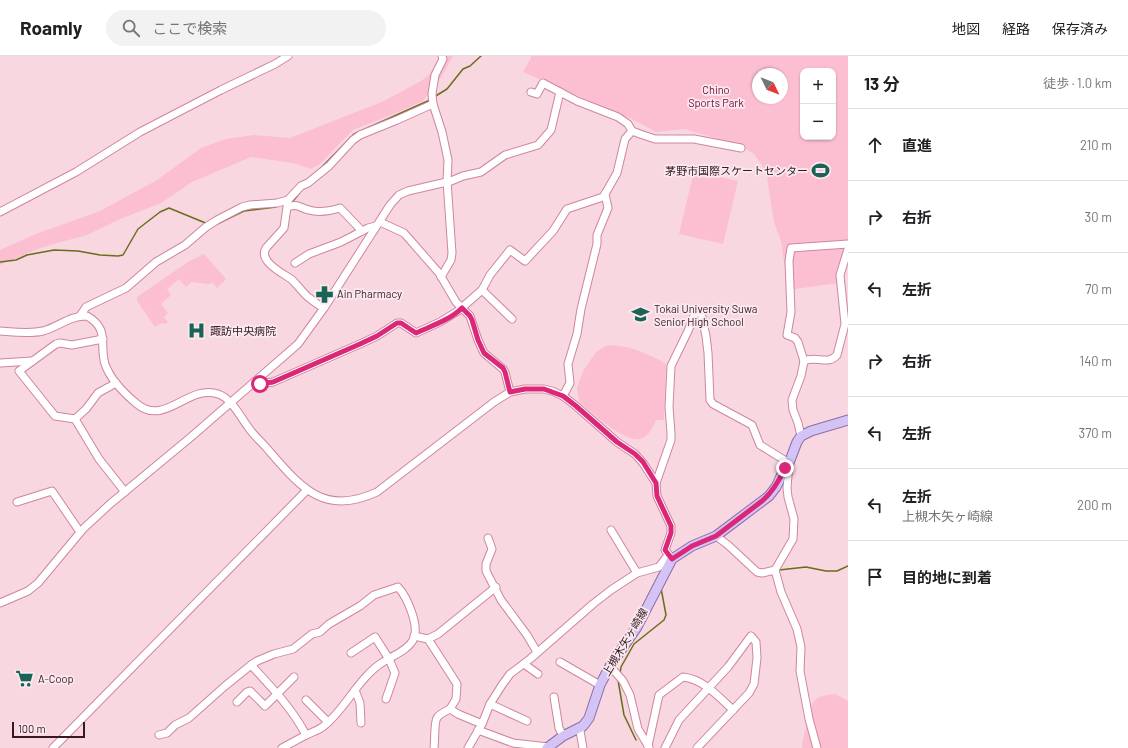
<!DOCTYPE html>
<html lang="ja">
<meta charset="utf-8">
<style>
:root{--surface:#fff;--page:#f2f2f2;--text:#202124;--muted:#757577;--line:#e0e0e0}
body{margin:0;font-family:Barlow,"Noto Sans JP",sans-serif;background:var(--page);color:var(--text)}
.controls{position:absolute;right:12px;top:12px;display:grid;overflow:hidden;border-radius:8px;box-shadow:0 1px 3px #0004}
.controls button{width:36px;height:36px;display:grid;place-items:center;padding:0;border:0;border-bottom:1px solid var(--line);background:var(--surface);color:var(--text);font:20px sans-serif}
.compass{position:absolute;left:752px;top:12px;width:36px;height:36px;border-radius:50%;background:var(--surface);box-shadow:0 1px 3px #0004;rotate:133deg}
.scale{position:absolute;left:12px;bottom:10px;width:73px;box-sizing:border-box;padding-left:4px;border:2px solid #361923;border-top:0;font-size:11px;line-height:14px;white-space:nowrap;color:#361923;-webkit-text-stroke:3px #fae9ee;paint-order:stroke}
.stop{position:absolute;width:12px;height:12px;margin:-9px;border:3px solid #db2777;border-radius:50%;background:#fff}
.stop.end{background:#db2777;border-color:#fff;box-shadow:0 1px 4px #0008}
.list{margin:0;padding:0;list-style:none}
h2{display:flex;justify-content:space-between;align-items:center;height:52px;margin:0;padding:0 16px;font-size:17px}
h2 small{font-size:13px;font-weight:400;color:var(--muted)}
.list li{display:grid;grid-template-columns:26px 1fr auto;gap:12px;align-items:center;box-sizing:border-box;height:72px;padding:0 16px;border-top:1px solid var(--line)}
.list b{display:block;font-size:15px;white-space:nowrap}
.list p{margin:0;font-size:13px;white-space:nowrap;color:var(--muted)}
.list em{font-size:13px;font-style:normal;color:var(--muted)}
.icon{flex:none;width:22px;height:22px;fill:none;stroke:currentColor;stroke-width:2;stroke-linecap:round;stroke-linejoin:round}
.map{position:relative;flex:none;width:848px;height:692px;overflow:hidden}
header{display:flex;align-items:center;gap:24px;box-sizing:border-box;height:56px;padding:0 20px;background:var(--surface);border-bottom:1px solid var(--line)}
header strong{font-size:19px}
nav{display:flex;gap:22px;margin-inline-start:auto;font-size:14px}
.search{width:280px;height:36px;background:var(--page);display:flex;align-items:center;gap:10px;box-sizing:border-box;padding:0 14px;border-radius:22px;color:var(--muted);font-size:15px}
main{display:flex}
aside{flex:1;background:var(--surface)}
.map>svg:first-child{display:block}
.green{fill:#fcbfd1;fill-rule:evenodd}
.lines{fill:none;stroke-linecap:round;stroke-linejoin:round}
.stream{stroke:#696e1a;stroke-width:1.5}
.minor-casing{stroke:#d0859e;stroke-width:9}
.major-casing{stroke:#8a6ea8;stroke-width:11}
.minor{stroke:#fff;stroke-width:7}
.major{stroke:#d4c4f6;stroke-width:9}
.route{stroke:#db2777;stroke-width:5}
.labels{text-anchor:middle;stroke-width:3.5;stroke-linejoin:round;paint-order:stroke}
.park-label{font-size:11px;fill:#700c3c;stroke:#fae9ee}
.poi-label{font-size:11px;fill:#361923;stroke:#fae9ee;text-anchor:start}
.street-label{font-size:11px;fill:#361923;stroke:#fae9ee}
</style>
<header>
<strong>Roamly</strong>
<div class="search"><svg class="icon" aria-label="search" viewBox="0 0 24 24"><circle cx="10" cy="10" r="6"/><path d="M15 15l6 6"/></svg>ここで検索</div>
<nav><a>地図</a><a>経路</a><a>保存済み</a></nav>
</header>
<main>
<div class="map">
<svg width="848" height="692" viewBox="0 0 848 692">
<rect width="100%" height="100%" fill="#f8d7e0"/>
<g class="green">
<path d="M442 0H453L442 20 423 45 401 55 353 74 320 108 311 113 293 107 251 101 192 126 161 147 118 164 87 179 43 191 0 209V194L36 178 100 155 157 124 201 92 226 83 254 79 290 82 384 45 421 25 429 19Z"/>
<path d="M531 0H848V185L838 227 788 234 781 185 774 166 766 115 754 98 741 90 685 73 656 76 630 62 613 56 581 41 523 16 531 2ZM803 15H833V81H803ZM758 18H782V42H758Z"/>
<path d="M694 115 738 125 723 188 679 178Z"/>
<path d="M204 198 226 223 217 232 212 226 209 228 191 226 186 231 179 223 167 233 171 239 161 248 168 257 164 261 168 266 166 268C162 266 159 268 155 271L137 245V241L188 206Z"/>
<path d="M612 289C634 291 647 297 666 308L664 364H656C653 371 649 380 641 383 625 387 590 356 579 345L577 332 583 315 596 296 606 290Z"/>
<path d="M835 638 848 645V692H802C802 683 805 676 807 668 812 647 810 640 835 638Z"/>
</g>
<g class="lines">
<g class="stream">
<path d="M434 41 447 33 463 13 470 10 481 0"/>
<path d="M304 126 321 112 354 78 430 44"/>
<path d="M291 146 294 144 304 131"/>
<path d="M215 169 244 155 276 151"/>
<path d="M0 206 16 204 27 199 54 194 78 195 100 199 118 200 123 199 138 173 160 156 169 152 208 168"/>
<path d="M779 514 806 511 826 515H837L848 510"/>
<path d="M620 618 621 611 634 588 664 564 666 559 661 532"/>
<path d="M618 624 624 659 636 684"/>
</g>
<defs>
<g id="minor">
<path d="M531 36 537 38 543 27 560 36"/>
<path d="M288 144 284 172 266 192C258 205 282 217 291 223 297 228 302 236 308 241 313 245 318 249 324 252"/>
<path d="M288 151C297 147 300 152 309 154 319 157 330 155 340 152L362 175"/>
<path d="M0 156 76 116 140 76 221 34 275 8 288 0"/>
<path d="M380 166 404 177 439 217 456 246 470 260 478 284 484 297 503 313 505 316 510 336"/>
<path d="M295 207 309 198 341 186 368 172 376 170"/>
<path d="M441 221 451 204 452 197 447 125 448 104 442 76 433 48 432 38 435 19 443 3 442 0"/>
<path d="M482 234 512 263"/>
<path d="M80 260 86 251 126 232 156 206 185 189 206 171 217 164 242 151 250 149 277 147 288 144 301 130 308 127 329 110 353 84 360 79 397 64 433 48"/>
<path d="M0 275C14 276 30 278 43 275 61 270 68 260 87 260 110 273 99 288 105 308 110 323 125 338 137 348 165 371 188 328 218 338 231 342 240 360 248 371 254 380 263 387 270 396 302 433 325 460 377 436L494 346 510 336 525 333H544L552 335 563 340 576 350 617 386 635 398 643 407 656 427 657 440 671 470V477L665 494 672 503"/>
<path d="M804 305C816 299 828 310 837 299L845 268 840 219 848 193"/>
<path d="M0 307 32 305"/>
<path d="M255 326 260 328 273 326 360 288 377 280 397 267H401L416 277 440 266 458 255 482 234 490 219 510 194 525 205 553 175 567 153 603 141 605 138 617 117 625 83 632 75"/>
<path d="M563 340 570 327 568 308 577 278 581 253 597 188V179L608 152 605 138"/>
<path d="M75 363 55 360 19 315 56 288 60 287 72 289 103 283"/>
<path d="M75 363 99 403 125 436"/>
<path d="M75 363 86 353 98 337 116 327"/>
<path d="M801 380 798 367 793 354 792 344 801 320 804 305 798 286 795 282 787 279 791 256 789 205 791 192 848 188"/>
<path d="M656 427 671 384V377L669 351 671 310 688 275 695 257 698 255 701 257 706 280 708 297 710 344 713 348 752 369 760 389 789 407 787 432 788 441 794 463 793 483 775 514 762 517 757 516 728 489 716 480"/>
<path d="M17 446 52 435 80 476"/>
<path d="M611 474 637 517"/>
<path d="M488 482 492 493 486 508V515L501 544 527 579 537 596"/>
<path d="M775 514 781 536 797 573 801 591 800 615 809 663 817 692"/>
<path d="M398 531C407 541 419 568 414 582 409 594 392 600 383 606 359 621 346 652 325 669 320 674 312 676 306 679 292 652 272 632 251 609L257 605 274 598 293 593 312 578 320 576 329 568 360 550 374 539Z"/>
<path d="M0 547 28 535 38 527 83 473 110 448 191 381 298 288 324 252 390 149 399 139 408 135 451 125 463 120 481 116 505 99 538 89 551 74 560 36 577 45 618 61 628 68 632 75 640 78 655 83H694L741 92"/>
<path d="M414 580 428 583 438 578 496 531"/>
<path d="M428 583 457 628 456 643 450 653"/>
<path d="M351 597 375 581 389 603 395 617 386 643"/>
<path d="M560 606 600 629"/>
<path d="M524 608 538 618"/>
<path d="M610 610 623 625 630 639 638 673 649 691"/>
<path d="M355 634 360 647 361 667"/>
<path d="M554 641 559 672 563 680"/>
<path d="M306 644 328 666"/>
<path d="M237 646 247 636 250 635 265 650 294 621"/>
<path d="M490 648 527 665"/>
<path d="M478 674 513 687 548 691"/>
<path d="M159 679 167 677 175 669 189 662 225 630 251 609"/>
<path d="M648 690 659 639 683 621C703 623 719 641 733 654"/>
<path d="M53 692 307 434"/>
<path d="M282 692 306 679"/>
<path d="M434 692C435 686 434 666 437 662 439 658 446 655 450 653L458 658 482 668"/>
<path d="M468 692 482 668 490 648 502 629 510 618 530 603 593 548 611 534 637 517 659 511 668 499"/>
<path d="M583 692 580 675 583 670"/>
<path d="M665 692 679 664 728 611 751 580 756 586 757 602 754 628 749 637 697 692"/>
</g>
<path id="major" d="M547 692 563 680 583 670 589 662 600 629 610 610 637 571 672 503 692 490 716 480 769 440 776 431 785 412 789 407 797 386 801 380 811 375 848 364"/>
</defs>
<use href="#minor" class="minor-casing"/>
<use href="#major" class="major-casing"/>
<use href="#minor" class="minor"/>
<use href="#major" class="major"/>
</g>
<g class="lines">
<path class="route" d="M260 328 273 326 360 288 377 280 397 267H401L416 277C431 270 450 264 462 252L470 260 472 264 478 284 484 297 503 312 505 316 510 336 525 333H544L563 340 576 350 617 386 635 398 643 406 656 427 657 440 671 470V477L665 494 672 503 692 490 716 480 762 445C773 436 779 425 785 412"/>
</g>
<defs>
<symbol id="stadium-bare" viewBox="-9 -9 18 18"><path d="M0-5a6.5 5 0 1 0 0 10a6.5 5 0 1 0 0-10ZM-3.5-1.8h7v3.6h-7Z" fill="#1b6356" stroke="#fae9ee" stroke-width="2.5" paint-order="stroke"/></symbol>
<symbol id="pharmacy-bare" viewBox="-9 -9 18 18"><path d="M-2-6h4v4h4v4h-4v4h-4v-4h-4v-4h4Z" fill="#1b6356" stroke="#fae9ee" stroke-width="2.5" paint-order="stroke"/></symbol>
<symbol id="school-bare" viewBox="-9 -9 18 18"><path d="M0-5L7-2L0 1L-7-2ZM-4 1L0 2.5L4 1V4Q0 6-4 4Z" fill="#1b6356" stroke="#fae9ee" stroke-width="2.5" paint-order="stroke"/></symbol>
<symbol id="hospital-bare" viewBox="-9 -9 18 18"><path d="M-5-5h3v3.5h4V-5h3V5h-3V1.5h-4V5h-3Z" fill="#1b6356" stroke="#fae9ee" stroke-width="2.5" paint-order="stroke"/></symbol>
<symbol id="supermarket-bare" viewBox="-9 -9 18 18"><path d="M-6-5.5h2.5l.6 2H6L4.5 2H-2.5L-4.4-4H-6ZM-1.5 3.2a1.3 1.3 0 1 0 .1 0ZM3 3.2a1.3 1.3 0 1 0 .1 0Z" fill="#1b6356" stroke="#fae9ee" stroke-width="2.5" paint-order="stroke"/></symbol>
</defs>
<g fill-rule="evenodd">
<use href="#stadium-bare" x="808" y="102" width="25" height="25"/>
<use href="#pharmacy-bare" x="312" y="226" width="25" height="25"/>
<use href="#school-bare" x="628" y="246" width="25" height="25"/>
<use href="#hospital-bare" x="184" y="262" width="25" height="25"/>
<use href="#supermarket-bare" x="12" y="610" width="25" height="25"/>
</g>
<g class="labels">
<g class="park-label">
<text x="716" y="38">Chino<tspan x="716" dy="13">Sports Park</tspan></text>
</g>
<g class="poi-label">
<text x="808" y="119" text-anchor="end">茅野市国際スケートセンター</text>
<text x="337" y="242">Ain Pharmacy</text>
<text x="654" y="257">Tokai University Suwa<tspan x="654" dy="13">Senior High School</tspan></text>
<text x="210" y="279">諏訪中央病院</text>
<text x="38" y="627">A-Coop</text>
</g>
<g class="street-label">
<text transform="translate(625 586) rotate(-59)" y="4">上槻木矢ヶ崎線</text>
</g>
</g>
</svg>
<div class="controls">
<button>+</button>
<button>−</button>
</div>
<svg class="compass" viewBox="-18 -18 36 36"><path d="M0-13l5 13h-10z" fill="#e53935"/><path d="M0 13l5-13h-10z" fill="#757577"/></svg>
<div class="scale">100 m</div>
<div class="stop" style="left:260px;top:328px"></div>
<div class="stop end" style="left:785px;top:412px"></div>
</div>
<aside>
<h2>13 分<small>徒歩 · 1.0 km</small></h2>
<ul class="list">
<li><svg class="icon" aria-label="ahead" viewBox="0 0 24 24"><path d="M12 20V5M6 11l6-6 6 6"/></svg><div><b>直進</b></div><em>210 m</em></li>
<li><svg class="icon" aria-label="right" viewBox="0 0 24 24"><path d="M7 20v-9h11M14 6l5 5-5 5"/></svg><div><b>右折</b></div><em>30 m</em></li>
<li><svg class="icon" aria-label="left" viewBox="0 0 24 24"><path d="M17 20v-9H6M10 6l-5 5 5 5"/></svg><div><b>左折</b></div><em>70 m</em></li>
<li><svg class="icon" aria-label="right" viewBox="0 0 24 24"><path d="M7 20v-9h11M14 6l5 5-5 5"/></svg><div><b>右折</b></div><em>140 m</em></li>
<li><svg class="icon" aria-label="left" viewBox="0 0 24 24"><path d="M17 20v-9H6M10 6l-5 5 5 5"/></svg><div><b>左折</b></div><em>370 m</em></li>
<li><svg class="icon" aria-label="left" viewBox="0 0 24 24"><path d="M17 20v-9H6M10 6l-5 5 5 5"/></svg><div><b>左折</b><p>上槻木矢ヶ崎線</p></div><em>200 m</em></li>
<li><svg class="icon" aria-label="arrive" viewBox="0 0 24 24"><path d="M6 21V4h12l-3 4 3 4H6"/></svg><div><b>目的地に到着</b></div></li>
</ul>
</aside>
</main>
